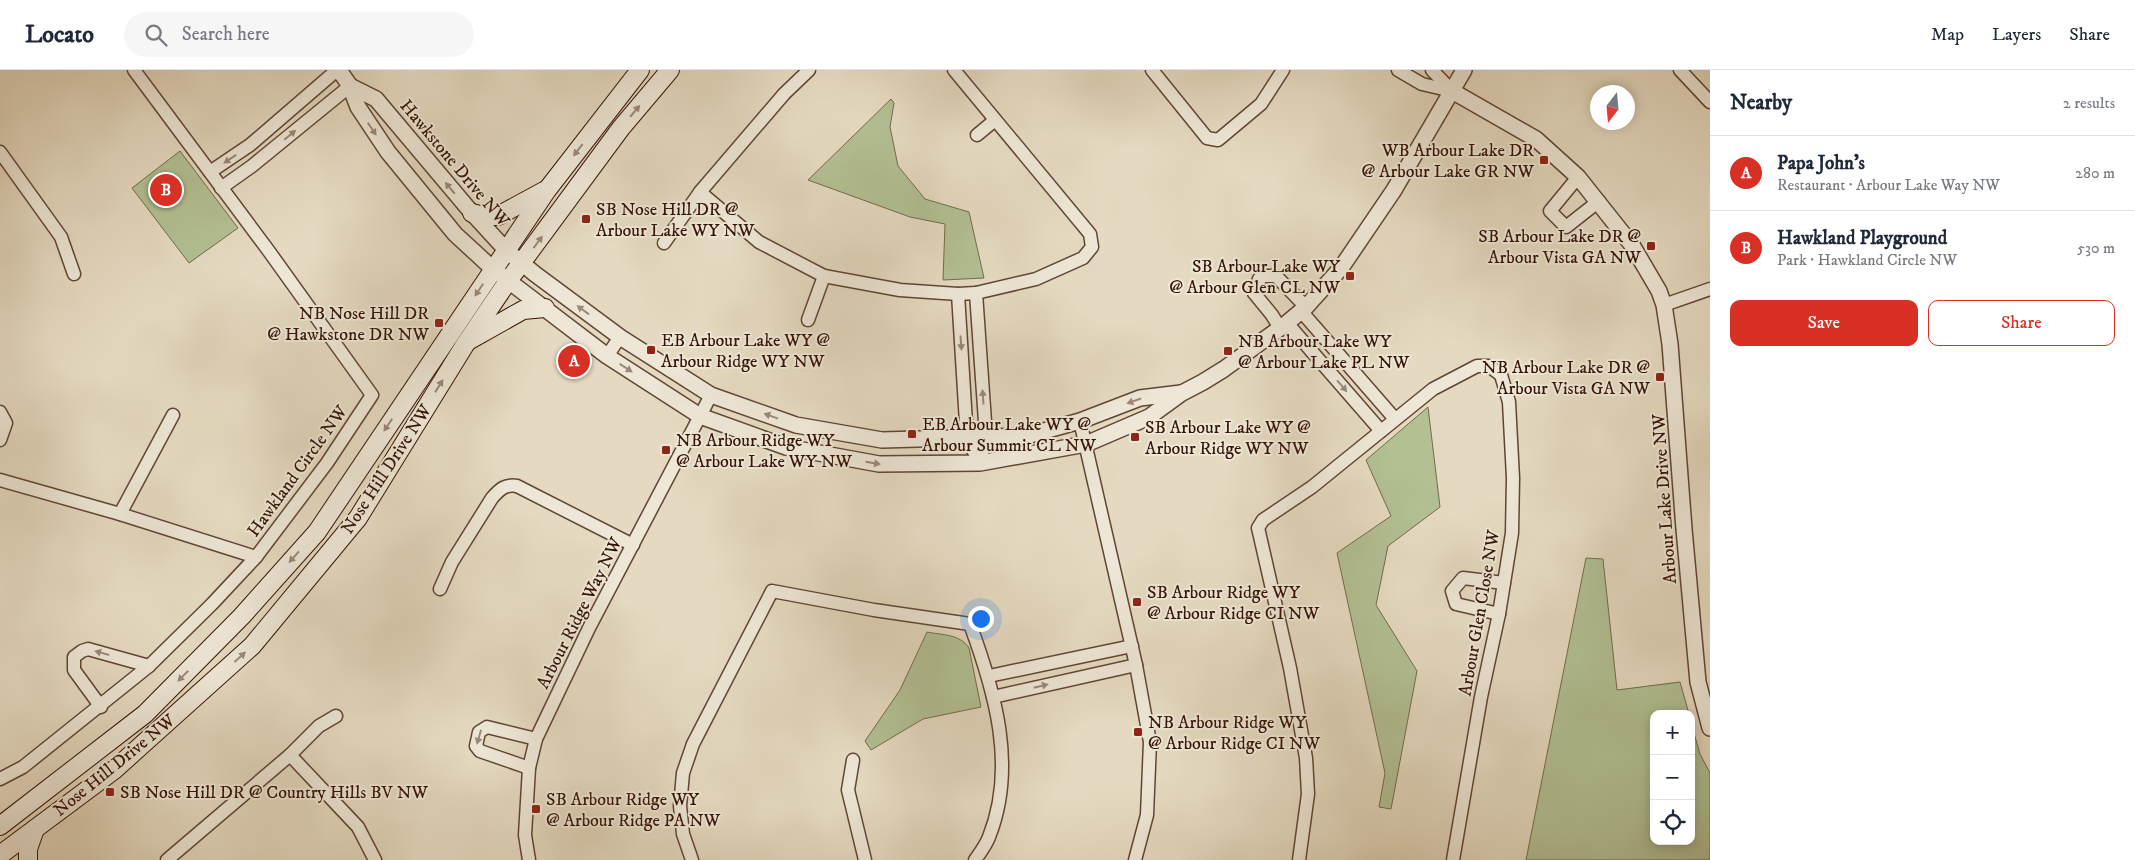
<!DOCTYPE html>
<meta charset="utf-8">
<style>
:root{--surface:#fff;--page:#f6f6f7;--text:#1f2937;--muted:#747a83;--line:#e0e1e3;--accent:#d93025}
body{margin:0;font-family:"IM FELL DW Pica",serif;background:var(--page);color:var(--text)}
.controls{position:absolute;right:15px;bottom:15px;display:grid;overflow:hidden;border-radius:10px;box-shadow:0 2px 12px #0003}
.controls button{width:45px;height:45px;display:grid;place-items:center;padding:0;border:0;border-bottom:1px solid var(--line);background:var(--surface);color:var(--text);font:25px sans-serif}
.compass{position:absolute;left:1590px;top:15px;width:45px;height:45px;border-radius:50%;background:var(--surface);box-shadow:0 2px 12px #0003;rotate:196deg}
.you{position:absolute;left:980px;top:548px;width:18px;height:18px;margin:-12px;border:4px solid #fff;border-radius:50%;background:#1a73e8;box-shadow:0 0 0 8px #1a73e833}
.badge{display:grid;place-items:center;width:32px;height:32px;border-radius:50%;background:var(--accent);color:#fff;font-size:16px;font-weight:700}
.pin{position:absolute;translate:-50% -50%;border:2px solid #fff;box-shadow:0 1px 5px #0006}
.list{margin:0;padding:0;list-style:none}
h2{display:flex;justify-content:space-between;align-items:center;height:65px;margin:0;padding:0 20px;font-size:21px}
h2 small{font-size:16px;font-weight:400;color:var(--muted)}
.list li{display:grid;grid-template-columns:32px 1fr auto;gap:15px;align-items:center;box-sizing:border-box;height:75px;padding:0 20px;border-top:1px solid var(--line)}
.list b{display:block;font-size:19px;white-space:nowrap}
.list p{margin:0;font-size:16px;white-space:nowrap;color:var(--muted)}
.list em{font-size:16px;font-style:normal;color:var(--muted)}
.actions{display:flex;gap:10px;padding:15px 20px}
.actions a{flex:1;padding:11px 0;border:1px solid var(--accent);border-radius:10px;text-align:center;font-size:18px;color:var(--accent)}
.actions .main{background:var(--accent);color:#fff}
.icon{flex:none;width:28px;height:28px;fill:none;stroke:currentColor;stroke-width:2;stroke-linecap:round;stroke-linejoin:round}
.map{position:relative;flex:none;width:1710px;height:790px;overflow:hidden}
header{display:flex;align-items:center;gap:30px;box-sizing:border-box;height:70px;padding:0 25px;background:var(--surface);border-bottom:1px solid var(--line)}
header strong{font-size:24px}
nav{display:flex;gap:28px;margin-inline-start:auto;font-size:18px}
.search{width:350px;height:45px;background:var(--page);display:flex;align-items:center;gap:12px;box-sizing:border-box;padding:0 18px;border-radius:28px;color:var(--muted);font-size:19px}
main{display:flex}
aside{flex:1;background:var(--surface)}
.map>svg:first-child{display:block}
.green{fill:#b2c094;stroke:#746a4c}
.lines{fill:none;stroke-linecap:round;stroke-linejoin:round}
.minor-casing{stroke:#614534;stroke-width:15}
.tertiary-casing{stroke:#614534;stroke-width:18}
.secondary-casing{stroke:#351305;stroke-width:20}
.minor{stroke:#eee7d7;stroke-width:12}
.tertiary{stroke:#eee7d7;stroke-width:15}
.secondary{stroke:#eee7d7;stroke-width:18}
.oneway{fill:#9b8878}
.poi-dot{fill:#8f2418;stroke:#eee7d7;stroke-width:2}
.labels{text-anchor:middle;stroke-width:4;stroke-linejoin:round;paint-order:stroke}
.poi-label{font-size:18px;fill:#351305;stroke:#eee7d7;text-anchor:start}
.street-label{font-size:18px;fill:#351305;stroke:#eee7d7}
</style>
<header>
<strong>Locato</strong>
<div class="search"><svg class="icon" aria-label="search" viewBox="0 0 24 24"><circle cx="10" cy="10" r="6"/><path d="M15 15l6 6"/></svg>Search here</div>
<nav><a>Map</a><a>Layers</a><a>Share</a></nav>
</header>
<main>
<div class="map">
<svg width="1710" height="790" viewBox="0 0 1710 790">
<rect width="100%" height="100%" fill="#e5dac1"/>
<filter id="stains"><feTurbulence type="fractalNoise" baseFrequency=".004" numOctaves="4"/><feColorMatrix values="0 0 0 0 .2 0 0 0 0 .09 0 0 0 0 .02 0 0 0 .5 -.17"/></filter>
<radialGradient id="worn" r=".72"><stop offset=".6" stop-color="#630" stop-opacity="0"/><stop offset="1" stop-color="#630" stop-opacity=".3"/></radialGradient>
<g class="green">
<path d="M891 29 894 33 890 57 898 96 925 129 969 142 984 208 943 210 945 154 910 147 808 110Z"/>
<path d="M180 81 238 158 189 193 132 118Z"/>
<path d="M1428 337 1440 437 1388 476 1376 535 1417 601 1391 739 1379 737 1385 703 1337 483 1391 446 1366 390Z"/>
<path d="M1586 488 1603 489 1617 620 1680 612 1689 644H1654V771H1691V653L1700 684 1710 703V790H1526Z"/>
<path d="M927 562C942 565 960 564 969 578L981 637 923 649 871 680 865 671 900 620Z"/>
</g>
<g class="lines">
<defs>
<g id="minor">
<path d="M809 0 784 24 700 122 759 172 824 206 900 220 958 224 976 223 1036 209 1083 188 1092 177 1090 164 954 0"/>
<path d="M1152 0 1207 68 1218 70 1261 34 1283 0"/>
<path d="M1398 0 1422 14 1452 21"/>
<path d="M1432 0 1452 21"/>
<path d="M1680 0 1710 32"/>
<path d="M977 65 995 50"/>
<path d="M0 82 61 167 74 204"/>
<path d="M210 102 250 75 337 0"/>
<path d="M1578 107 1550 141 1566 157 1599 131"/>
<path d="M221 118 252 96 350 16"/>
<path d="M664 173 700 122"/>
<path d="M976 223 986 366 980 393"/>
<path d="M958 224 967 369 980 393"/>
<path d="M1664 235 1710 219"/>
<path d="M1301 241 1395 349"/>
<path d="M808 250 824 206"/>
<path d="M1287 253 1381 361"/>
<path d="M1280 258 1272 245 1254 223 1259 209 1264 206H1276L1306 237"/>
<path d="M607 286 620 267"/>
<path d="M0 342 6 353 0 370"/>
<path d="M1080 351 1136 595 1150 672 1147 745 1135 790"/>
<path d="M0 410 120 444 256 487 327 393 372 325 268 180 134 0"/>
<path d="M120 444 173 345"/>
<path d="M440 519 452 492 492 428C500 419 505 414 517 416L633 475"/>
<path d="M1499 544 1456 534 1452 521 1463 508 1504 513"/>
<path d="M989 606 1132 576"/>
<path d="M993 627 1136 595"/>
<path d="M101 637 74 600V587L82 581 88 579 149 596"/>
<path d="M290 685 319 656 336 646"/>
<path d="M853 690 848 720 865 790"/>
<path d="M529 698 480 681 476 676 479 662 487 657 536 669"/>
<path d="M0 709 23 697 149 596 212 534 256 487"/>
<path d="M167 790 290 685 358 757 375 790"/>
<path d="M529 790 525 765 529 698 536 669 589 558 711 325"/>
<path d="M692 790 683 764 680 736 683 703 693 674 772 521 874 540 970 554C995 622 1017 697 989 767 986 775 980 783 975 790"/>
<path d="M1299 790 1308 724 1306 688 1290 598 1259 462 1258 458 1263 450 1312 417 1433 319 1477 296H1489L1501 305 1509 332 1513 408 1512 463 1499 544 1481 627 1453 790"/>
</g>
<g id="tertiary">
<path d="M339 0 350 16 358 37 388 82 455 164 493 199 607 286 700 346 786 377 879 394 980 393 1086 374 1149 347 1182 323 1203 312 1224 299 1287 253 1306 237 1341 198 1394 120 1464 0"/>
<path d="M350 16 376 29 472 143 506 180 535 204 620 267 711 325 796 355 882 370 1026 366 1080 351 1140 328 1181 323"/>
<path d="M1452 21 1536 69 1578 107 1632 175 1659 221 1664 235 1670 274 1684 459 1698 612 1710 658"/>
</g>
<g id="secondary">
<path d="M472 143 483 146H498L544 121"/>
<path d="M468 271 523 240 545 238"/>
<path d="M0 756 145 644 242 546 317 462 547 120 640 0"/>
<path d="M0 785 114 700 252 576 358 448 466 273 508 211 621 58 670 0"/>
<path d="M28 790V779L35 759"/>
</g>
</defs>
<use href="#minor" class="minor-casing"/>
<use href="#tertiary" class="tertiary-casing"/>
<use href="#secondary" class="secondary-casing"/>
<use href="#minor" class="minor"/>
<use href="#tertiary" class="tertiary"/>
<use href="#secondary" class="secondary"/>
</g>
<defs><path id="oneway-solid" d="M-6-.8H1V-3.2L6.5 0L1 3.2V.8H-6Z" transform="scale(1.25)"/></defs>
<g class="oneway">
<use href="#oneway-solid" transform="translate(635 41) rotate(-50)"/>
<use href="#oneway-solid" transform="translate(372 59) rotate(56)"/>
<use href="#oneway-solid" transform="translate(290 65) rotate(-40)"/>
<use href="#oneway-solid" transform="translate(578 80) rotate(128)"/>
<use href="#oneway-solid" transform="translate(230 89) rotate(146)"/>
<use href="#oneway-solid" transform="translate(450 118) rotate(-130)"/>
<use href="#oneway-solid" transform="translate(538 172) rotate(-54)"/>
<use href="#oneway-solid" transform="translate(479 220) rotate(124)"/>
<use href="#oneway-solid" transform="translate(583 240) rotate(-144)"/>
<use href="#oneway-solid" transform="translate(961 273) rotate(86)"/>
<use href="#oneway-solid" transform="translate(626 298) rotate(33)"/>
<use href="#oneway-solid" transform="translate(439 316) rotate(-58)"/>
<use href="#oneway-solid" transform="translate(1342 316) rotate(49)"/>
<use href="#oneway-solid" transform="translate(983 327) rotate(-94)"/>
<use href="#oneway-solid" transform="translate(1134 331) rotate(161)"/>
<use href="#oneway-solid" transform="translate(771 346) rotate(-160)"/>
<use href="#oneway-solid" transform="translate(388 355) rotate(124)"/>
<use href="#oneway-solid" transform="translate(873 393) rotate(9)"/>
<use href="#oneway-solid" transform="translate(294 487) rotate(132)"/>
<use href="#oneway-solid" transform="translate(102 583) rotate(-164)"/>
<use href="#oneway-solid" transform="translate(240 587) rotate(-42)"/>
<use href="#oneway-solid" transform="translate(183 606) rotate(135)"/>
<use href="#oneway-solid" transform="translate(1041 616) rotate(-13)"/>
<use href="#oneway-solid" transform="translate(479 667) rotate(106)"/>
</g>
<g class="poi-dot">
<rect x="1539" y="85" width="10" height="10" rx="2.5"/>
<rect x="581" y="144" width="10" height="10" rx="2.5"/>
<rect x="1646" y="171" width="10" height="10" rx="2.5"/>
<rect x="1345" y="201" width="10" height="10" rx="2.5"/>
<rect x="434" y="248" width="10" height="10" rx="2.5"/>
<rect x="646" y="275" width="10" height="10" rx="2.5"/>
<rect x="1223" y="276" width="10" height="10" rx="2.5"/>
<rect x="1655" y="302" width="10" height="10" rx="2.5"/>
<rect x="907" y="359" width="10" height="10" rx="2.5"/>
<rect x="1130" y="362" width="10" height="10" rx="2.5"/>
<rect x="661" y="375" width="10" height="10" rx="2.5"/>
<rect x="1132" y="527" width="10" height="10" rx="2.5"/>
<rect x="1133" y="657" width="10" height="10" rx="2.5"/>
<rect x="105" y="717" width="10" height="10" rx="2.5"/>
<rect x="531" y="734" width="10" height="10" rx="2.5"/>
</g>
<g class="labels">
<g class="poi-label">
<text x="1534" y="86" text-anchor="end">WB Arbour Lake DR<tspan x="1534" dy="21">@ Arbour Lake GR NW</tspan></text>
<text x="596" y="145">SB Nose Hill DR @<tspan x="596" dy="21">Arbour Lake WY NW</tspan></text>
<text x="1641" y="172" text-anchor="end">SB Arbour Lake DR @<tspan x="1641" dy="21">Arbour Vista GA NW</tspan></text>
<text x="1340" y="202" text-anchor="end">SB Arbour Lake WY<tspan x="1340" dy="21">@ Arbour Glen CL NW</tspan></text>
<text x="429" y="249" text-anchor="end">NB Nose Hill DR<tspan x="429" dy="21">@ Hawkstone DR NW</tspan></text>
<text x="661" y="276">EB Arbour Lake WY @<tspan x="661" dy="21">Arbour Ridge WY NW</tspan></text>
<text x="1238" y="277">NB Arbour Lake WY<tspan x="1238" dy="21">@ Arbour Lake PL NW</tspan></text>
<text x="1650" y="303" text-anchor="end">NB Arbour Lake DR @<tspan x="1650" dy="21">Arbour Vista GA NW</tspan></text>
<text x="922" y="360">EB Arbour Lake WY @<tspan x="922" dy="21">Arbour Summit CL NW</tspan></text>
<text x="1145" y="363">SB Arbour Lake WY @<tspan x="1145" dy="21">Arbour Ridge WY NW</tspan></text>
<text x="676" y="376">NB Arbour Ridge WY<tspan x="676" dy="21">@ Arbour Lake WY NW</tspan></text>
<text x="1147" y="528">SB Arbour Ridge WY<tspan x="1147" dy="21">@ Arbour Ridge CI NW</tspan></text>
<text x="1148" y="658">NB Arbour Ridge WY<tspan x="1148" dy="21">@ Arbour Ridge CI NW</tspan></text>
<text x="120" y="728">SB Nose Hill DR @ Country Hills BV NW</text>
<text x="546" y="735">SB Arbour Ridge WY<tspan x="546" dy="21">@ Arbour Ridge PA NW</tspan></text>
</g>
<g class="street-label">
<text transform="translate(455 93) rotate(50)" y="6">Hawkstone Drive NW</text>
<text transform="translate(386 399) rotate(-57)" y="6">Nose Hill Drive NW</text>
<text transform="translate(297 401) rotate(-54)" y="6">Hawkland Circle NW</text>
<text transform="translate(1664 429) rotate(-94)" y="6">Arbour Lake Drive NW</text>
<text transform="translate(579 543) rotate(-63)" y="6">Arbour Ridge Way NW</text>
<text transform="translate(1479 543) rotate(-80)" y="6">Arbour Glen Close NW</text>
<text transform="translate(114 695) rotate(-39)" y="6">Nose Hill Drive NW</text>
</g>
</g>
<rect width="100%" height="100%" filter="url(#stains)"/>
<rect width="100%" height="100%" fill="url(#worn)"/>
</svg>
<div class="controls">
<button>+</button>
<button>−</button>
<button><svg class="icon" aria-label="locate" viewBox="0 0 24 24"><circle cx="12" cy="12" r="6"/><path d="M12 2v4M12 18v4M2 12h4M18 12h4"/></svg></button>
</div>
<svg class="compass" viewBox="-18 -18 36 36"><path d="M0-13l5 13h-10z" fill="#e53935"/><path d="M0 13l5-13h-10z" fill="#747a83"/></svg>
<div class="you"></div>
<div class="pin badge" style="left:574px;top:291px">A</div>
<div class="pin badge" style="left:166px;top:120px">B</div>
</div>
<aside>
<h2>Nearby<small>2 results</small></h2>
<ul class="list">
<li><span class="badge">A</span><div><b>Papa John's</b><p>Restaurant · Arbour Lake Way NW</p></div><em>280 m</em></li>
<li><span class="badge">B</span><div><b>Hawkland Playground</b><p>Park · Hawkland Circle NW</p></div><em>530 m</em></li>
</ul>
<div class="actions"><a class="main">Save</a><a>Share</a></div>
</aside>
</main>
